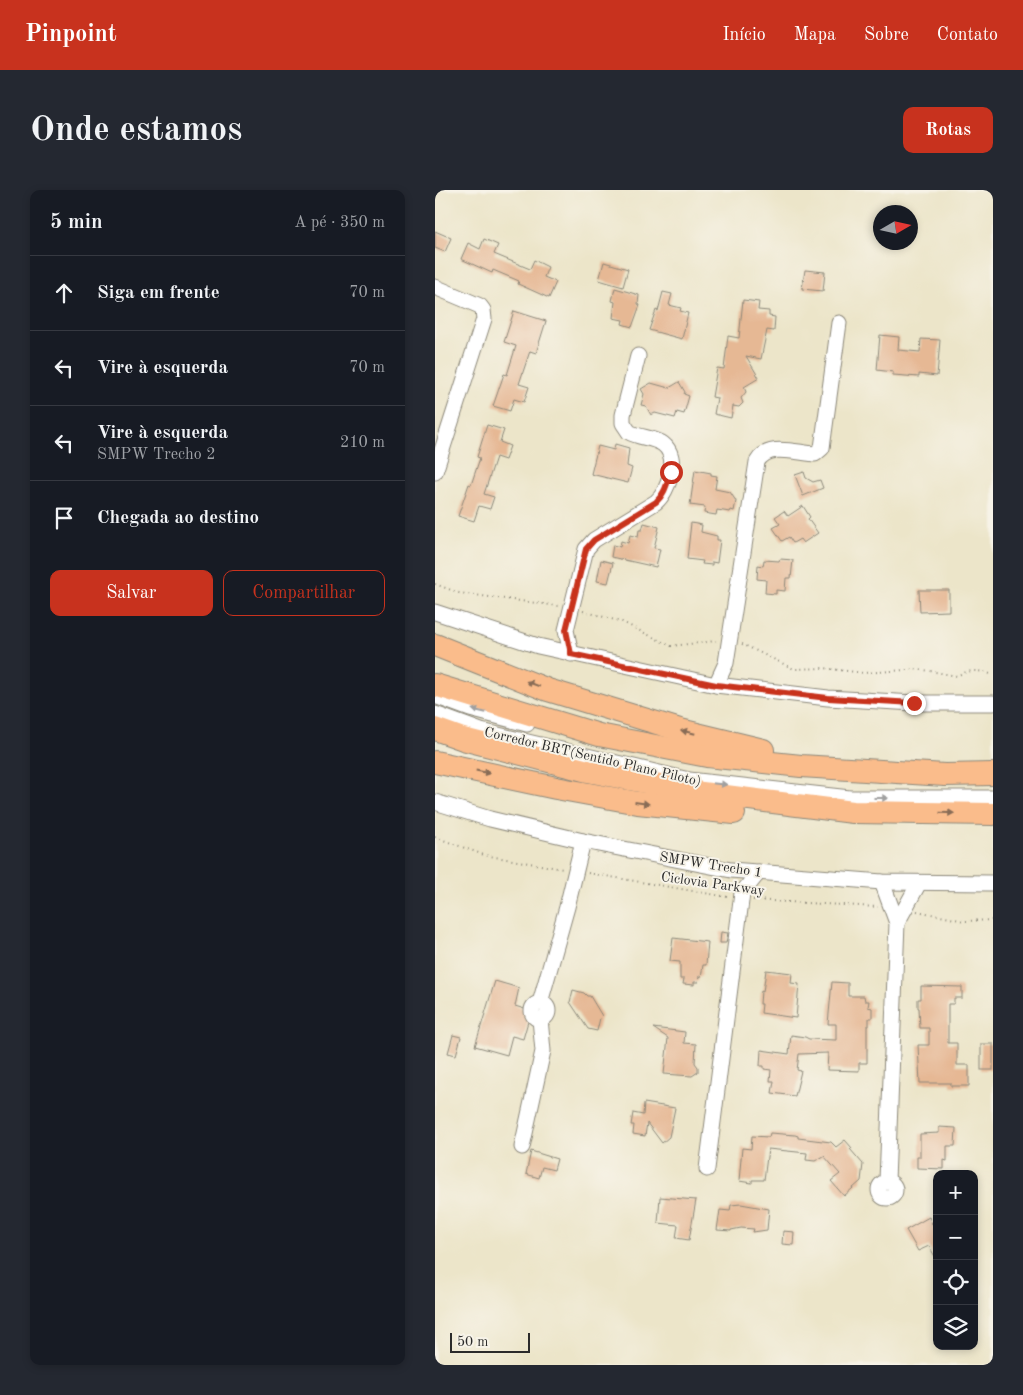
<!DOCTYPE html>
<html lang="pt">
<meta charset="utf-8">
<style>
:root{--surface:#171b24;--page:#242831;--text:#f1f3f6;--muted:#9ea1a6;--line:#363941;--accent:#c8321e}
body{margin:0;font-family:"Old Standard TT",serif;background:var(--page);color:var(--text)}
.controls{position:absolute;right:15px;bottom:15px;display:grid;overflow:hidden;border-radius:10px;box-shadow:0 2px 8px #0003}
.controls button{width:45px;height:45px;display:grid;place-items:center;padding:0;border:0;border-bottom:1px solid var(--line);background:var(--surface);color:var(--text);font:25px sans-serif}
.compass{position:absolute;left:438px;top:15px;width:45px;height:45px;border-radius:50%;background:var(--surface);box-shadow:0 2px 8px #0003;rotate:81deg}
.scale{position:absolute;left:15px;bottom:12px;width:80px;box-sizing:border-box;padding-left:5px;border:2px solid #2b2b2b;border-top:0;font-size:14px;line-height:18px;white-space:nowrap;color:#2b2b2b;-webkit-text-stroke:4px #f7f3e8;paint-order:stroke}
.stop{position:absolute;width:15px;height:15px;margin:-11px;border:4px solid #c8321e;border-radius:50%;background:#fff}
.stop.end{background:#c8321e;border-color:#fff;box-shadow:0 1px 5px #0008}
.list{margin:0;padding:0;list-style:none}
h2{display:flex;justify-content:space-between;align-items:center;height:65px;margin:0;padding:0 20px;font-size:21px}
h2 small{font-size:16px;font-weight:400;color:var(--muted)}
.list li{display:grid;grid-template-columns:32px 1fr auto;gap:15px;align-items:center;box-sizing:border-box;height:75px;padding:0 20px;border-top:1px solid var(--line)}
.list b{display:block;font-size:19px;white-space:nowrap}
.list p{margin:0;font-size:16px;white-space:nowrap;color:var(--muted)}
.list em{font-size:16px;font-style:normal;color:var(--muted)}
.actions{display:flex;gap:10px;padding:15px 20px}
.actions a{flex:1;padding:11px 0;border:1px solid var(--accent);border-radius:10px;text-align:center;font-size:18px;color:var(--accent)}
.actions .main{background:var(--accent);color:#fff}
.icon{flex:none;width:28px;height:28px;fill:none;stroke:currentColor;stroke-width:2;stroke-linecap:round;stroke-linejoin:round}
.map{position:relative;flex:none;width:558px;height:1175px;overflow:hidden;border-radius:10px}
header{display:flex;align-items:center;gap:30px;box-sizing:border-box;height:70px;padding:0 25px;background:var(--accent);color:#fff}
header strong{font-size:24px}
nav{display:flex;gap:28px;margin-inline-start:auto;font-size:18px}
.intro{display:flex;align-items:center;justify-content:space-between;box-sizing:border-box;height:120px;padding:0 30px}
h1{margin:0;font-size:35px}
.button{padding:12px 22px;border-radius:10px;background:var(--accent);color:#fff;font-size:18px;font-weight:700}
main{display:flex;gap:30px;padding:0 30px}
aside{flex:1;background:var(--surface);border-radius:10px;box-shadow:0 2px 8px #0003}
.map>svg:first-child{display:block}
.building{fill:#e6b894}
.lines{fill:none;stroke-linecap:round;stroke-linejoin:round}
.minor-casing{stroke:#8c887a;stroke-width:17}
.highway-casing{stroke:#8c887a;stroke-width:24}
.path{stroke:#8c887a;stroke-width:2;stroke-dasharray:1 4;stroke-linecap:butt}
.minor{stroke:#fff;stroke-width:15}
.highway{stroke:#fabc8b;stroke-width:22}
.oneway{fill:#886c56}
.oneway2{fill:#a0a0a0}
.route{stroke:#c8321e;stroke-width:6}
.labels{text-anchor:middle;stroke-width:4;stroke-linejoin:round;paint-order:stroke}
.street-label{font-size:14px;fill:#2b2b2b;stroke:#f7f3e8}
</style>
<header>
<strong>Pinpoint</strong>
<nav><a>Início</a><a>Mapa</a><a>Sobre</a><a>Contato</a></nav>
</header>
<div class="intro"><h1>Onde estamos</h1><a class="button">Rotas</a></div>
<main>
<aside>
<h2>5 min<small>A pé · 350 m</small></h2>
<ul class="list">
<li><svg class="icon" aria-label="ahead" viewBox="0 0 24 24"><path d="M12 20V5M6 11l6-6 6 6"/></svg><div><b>Siga em frente</b></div><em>70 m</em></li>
<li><svg class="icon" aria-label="left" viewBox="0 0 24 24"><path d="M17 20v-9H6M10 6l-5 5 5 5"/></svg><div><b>Vire à esquerda</b></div><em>70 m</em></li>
<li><svg class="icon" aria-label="left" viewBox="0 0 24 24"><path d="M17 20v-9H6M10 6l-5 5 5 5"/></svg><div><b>Vire à esquerda</b><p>SMPW Trecho 2</p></div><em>210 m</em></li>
<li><svg class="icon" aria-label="arrive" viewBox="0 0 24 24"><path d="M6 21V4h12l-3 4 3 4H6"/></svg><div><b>Chegada ao destino</b></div></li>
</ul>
<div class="actions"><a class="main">Salvar</a><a>Compartilhar</a></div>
</aside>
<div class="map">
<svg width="558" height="1175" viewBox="0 0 558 1175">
<rect width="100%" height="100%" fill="#f7f3e8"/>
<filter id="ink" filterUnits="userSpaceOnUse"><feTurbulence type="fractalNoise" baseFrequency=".02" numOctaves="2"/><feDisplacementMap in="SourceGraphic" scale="10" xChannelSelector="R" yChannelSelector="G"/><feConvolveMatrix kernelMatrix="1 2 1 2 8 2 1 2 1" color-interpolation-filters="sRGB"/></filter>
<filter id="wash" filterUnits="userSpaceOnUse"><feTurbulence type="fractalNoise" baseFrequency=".0096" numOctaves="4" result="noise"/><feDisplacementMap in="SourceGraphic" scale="20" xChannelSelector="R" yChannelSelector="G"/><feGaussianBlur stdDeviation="1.12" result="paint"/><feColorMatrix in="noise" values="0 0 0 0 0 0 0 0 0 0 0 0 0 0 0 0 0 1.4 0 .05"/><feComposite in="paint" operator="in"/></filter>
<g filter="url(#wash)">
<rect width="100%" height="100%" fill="#ece5c9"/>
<g id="blocks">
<g class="building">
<path d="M0 41 16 48 10 62 0 58Z"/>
<path d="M49 49 63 55 59 64 95 79 99 70 113 77 109 87 121 92 114 108 83 94 84 91 58 80 57 83 26 69 33 53 45 59Z"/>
<path d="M169 72 193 79 188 97 164 90Z"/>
<path d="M370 80 390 82 388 101 367 99Z"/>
<path d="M180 98 204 105 203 114 205 115 197 137 187 134 188 130 178 128 180 112 177 111Z"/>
<path d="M228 102 237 104 234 115 246 118 245 121 253 123 247 149 214 140 221 120 223 121Z"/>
<path d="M308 110 324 112 323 120 334 121V126L340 127 339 141 332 140 326 169 311 166 324 188 309 197 311 202 306 208 308 213 304 217 298 216 296 228 279 224 282 208 277 207 282 178 289 179 293 146 304 148Z"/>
<path d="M79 121 111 131 101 163 95 161 84 194 94 197 89 212 79 209 75 221 58 216 69 184 72 185 81 156 69 152Z"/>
<path d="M445 145 464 147 463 160 485 162 486 149 505 150 502 186 484 184V187L458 185V182L442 180Z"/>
<path d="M244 192 250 202 249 204 254 206 249 224 242 222 240 228 220 223 216 225 211 216 206 215 209 204 206 199 216 193 234 198Z"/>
<path d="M52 235 69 240 65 252 75 256 70 270 61 267 49 304 59 307 55 319 44 316 39 331 23 326 34 294 36 295 45 268 42 267Z"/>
<path d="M180 254 194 258 192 276 197 278 193 293 156 284 163 256 179 260Z"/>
<path d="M260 280 276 283V285L282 286 280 299 295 302 301 311 299 321 296 320 295 322 282 320 281 325 269 323 270 317 255 315Z"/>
<path d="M369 282 371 288 378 292 385 290 388 298 368 306 360 285Z"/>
<path d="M368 316 375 327 373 329 383 343 368 353 365 349 358 353 354 347 347 351 338 338 345 334 340 327 349 321 353 326Z"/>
<path d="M209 333 224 337 219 358 225 359 221 377 176 367 178 355 185 357 186 351 193 353 195 345 203 347 204 340H207Z"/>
<path d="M256 333 267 335 266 342 282 346V350H285L282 373 277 372V375L267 374 268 371 252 369Z"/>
<path d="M345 369 358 370 356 388H351L350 401 341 400V404L330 403 331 390 322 389 323 375 328 376 329 370 344 371Z"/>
<path d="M166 370 178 373 173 393 162 391Z"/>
<path d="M484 400H514V421L485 422Z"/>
<path d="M286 742 293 743 291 753H285Z"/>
<path d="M238 748 273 752 271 775H268L266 787 264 786 263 792H259V795L248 794 249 789H245V772L235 771Z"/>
<path d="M331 780 357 783 356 793 364 794 361 828 326 823 327 814H325L326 801 328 802Z"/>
<path d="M60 791 84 798 80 816 96 821 88 849 77 846 72 865 40 856Z"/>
<path d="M397 792 413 793V806H429L430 811H434L433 817 437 818V828H434V836H432V873H424V881L392 880 393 863 364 864 362 880 366 881 360 906 337 903 339 891H335L336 880 329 879V876H325L326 860 354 864 356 845 370 847 374 849 401 850V834H393Z"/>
<path d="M486 796 527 797V808H519V814H513V853H522V875H534V896H516V893H485L483 855H494V838H485L484 818H483V809H486Z"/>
<path d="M138 800 149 803 152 806H155L167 826 165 828 162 841 153 839 135 812Z"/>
<path d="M218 838 250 842 249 853 261 854 260 873 263 877V882L257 886 229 884 233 848Z"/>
<path d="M18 845 26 847 21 865 13 863Z"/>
<rect x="546" y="854" width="12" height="26"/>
<path d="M209 913 240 918 234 947 227 953 212 933 210 946 198 944 199 935H196L198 923 208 925Z"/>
<path d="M504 937 521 938 520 956H512V971L509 970V979L482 978V967H485V944L504 943Z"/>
<path d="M335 943 360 945 363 946V948L396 952 401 957 410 950 417 958 415 959 428 974 426 991 409 1006 396 991 405 984 389 966 380 971 371 970 372 963 333 959 329 990H317V993L304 991 307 958 316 959 317 946 334 947Z"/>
<path d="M96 961 122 969 119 980 107 977 104 988 91 984Z"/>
<path d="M225 1007 261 1010 254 1050 241 1048 243 1035 223 1033Z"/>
<path d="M306 1014 334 1019 332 1040 318 1042 319 1039 306 1038 296 1040V1041L282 1040 285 1020 295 1021 296 1015Z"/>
<path d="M494 1027 497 1034 502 1031V1070L494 1056 483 1061 471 1040Z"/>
<path d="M348 1041 359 1042 358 1055 347 1054Z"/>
</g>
</g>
</g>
<g filter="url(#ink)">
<use href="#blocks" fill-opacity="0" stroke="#8c887a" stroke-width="1"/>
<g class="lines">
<defs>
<g id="minor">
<path d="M0 97 45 116 48 120 49 129 0 282"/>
<path d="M0 422 103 456 281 495 393 508 479 513H558"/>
<path d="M136 464 131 440 151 359 159 350 221 312C234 301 245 267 228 254 218 247 204 248 194 242L188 233V225L203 166"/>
<path d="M281 495 291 473 322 272C333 252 361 263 380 264L387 258 404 133"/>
<path d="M0 506 35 519 92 534"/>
<path d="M0 524 46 541 254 590 415 608H558"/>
<path d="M0 612 55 629 148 651 296 680 447 692 558 693"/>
<path d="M447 692 462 733 452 991"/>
<path d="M462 733 484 693"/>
<circle cx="105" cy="821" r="8"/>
<path d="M105 813 132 717 148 651"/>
<path d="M87 957 108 861 105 829"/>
<path d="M272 979 307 703 324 682"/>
<circle cx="452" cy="1000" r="8"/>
</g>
<g id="highway">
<path d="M0 455 113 500 245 540 328 560"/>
<path d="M0 495 164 545 272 566 366 576 510 585 558 584"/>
<path d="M0 539 28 549 153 581 267 603 418 622 558 624"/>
<path d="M0 572 121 598 203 613 299 623"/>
</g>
</defs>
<use href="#minor" class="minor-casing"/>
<use href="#highway" class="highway-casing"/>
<g class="path">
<path d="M0 394 24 403 124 416"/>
<path d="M148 421 187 432 236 456 281 451"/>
<path d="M307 454 359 479 389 478 429 483 484 479 522 486C534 479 545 480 558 485"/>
<path d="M0 647 49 665 128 679"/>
<path d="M153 683 293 707"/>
<path d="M318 710 443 717"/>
<path d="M482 721 529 731 558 730"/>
</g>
<use href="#minor" class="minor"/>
<use href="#highway" class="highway"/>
</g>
<defs><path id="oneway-solid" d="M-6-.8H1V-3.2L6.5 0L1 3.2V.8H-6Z" transform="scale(1.25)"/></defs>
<g class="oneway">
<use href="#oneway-solid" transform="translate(98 494) rotate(-159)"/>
<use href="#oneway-solid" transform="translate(253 542) rotate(-167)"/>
<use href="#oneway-solid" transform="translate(48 582) rotate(12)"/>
<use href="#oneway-solid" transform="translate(207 613) rotate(7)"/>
<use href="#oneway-solid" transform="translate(512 623) rotate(1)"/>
</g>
<g class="oneway2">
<use href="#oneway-solid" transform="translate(44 521) rotate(-166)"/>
<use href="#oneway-solid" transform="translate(285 594) rotate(6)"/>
<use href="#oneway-solid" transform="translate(446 608)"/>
</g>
</g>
<g class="lines" filter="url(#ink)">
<path class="route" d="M236 282C232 293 230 304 221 312L159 350 151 359 131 440 136 464 281 495 393 508 479 513"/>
</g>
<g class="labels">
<g class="street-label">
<text transform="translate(158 566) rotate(13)" y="5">Corredor BRT(Sentido Plano Piloto)</text>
<text transform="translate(276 674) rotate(9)" y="5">SMPW Trecho 1</text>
<text transform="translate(278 693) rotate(8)" y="5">Ciclovia Parkway</text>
</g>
</g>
</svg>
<div class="controls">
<button>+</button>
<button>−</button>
<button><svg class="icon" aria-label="locate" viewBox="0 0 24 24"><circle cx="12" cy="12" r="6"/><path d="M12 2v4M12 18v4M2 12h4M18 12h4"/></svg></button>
<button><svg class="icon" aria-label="layers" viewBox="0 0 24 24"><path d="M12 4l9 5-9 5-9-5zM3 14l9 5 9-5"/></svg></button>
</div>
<svg class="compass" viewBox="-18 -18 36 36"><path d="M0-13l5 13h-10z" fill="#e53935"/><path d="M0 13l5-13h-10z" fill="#9ea1a6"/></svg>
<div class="scale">50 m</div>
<div class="stop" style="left:236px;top:282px"></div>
<div class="stop end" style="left:479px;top:513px"></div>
</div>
</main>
